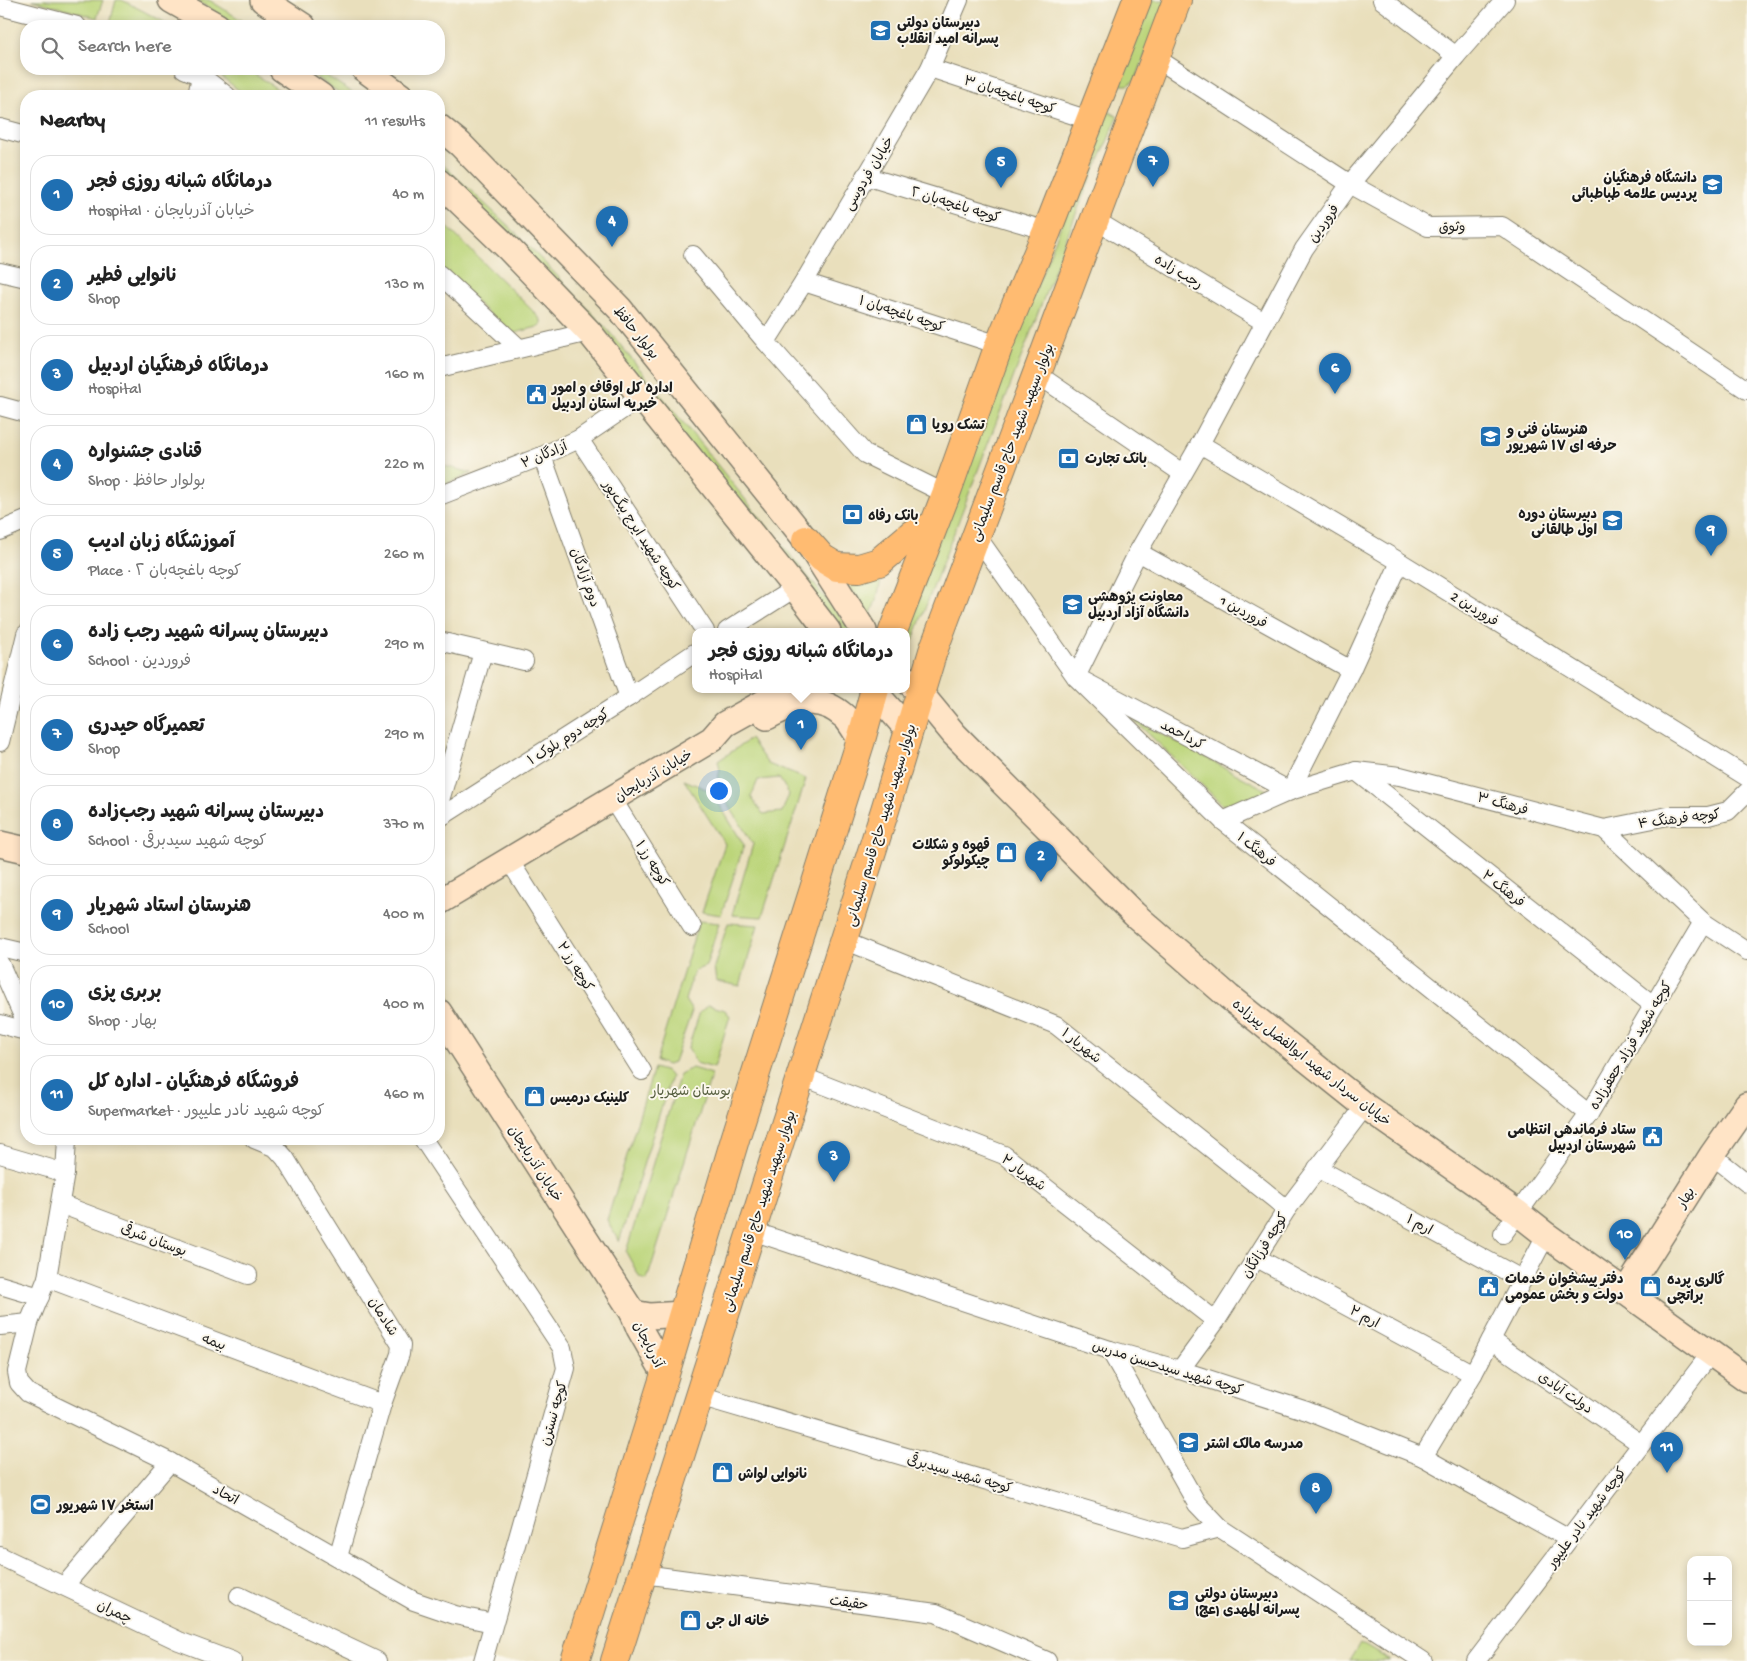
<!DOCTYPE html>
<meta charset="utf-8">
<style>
:root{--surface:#fff;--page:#f2f2f2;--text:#222;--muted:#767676;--line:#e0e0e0;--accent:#1f6fb2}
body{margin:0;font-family:"Gochi Hand","Playpen Sans Arabic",sans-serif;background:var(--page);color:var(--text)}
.controls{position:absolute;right:15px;bottom:15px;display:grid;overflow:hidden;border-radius:10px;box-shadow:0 2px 8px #0003}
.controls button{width:45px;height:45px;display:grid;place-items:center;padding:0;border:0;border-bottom:1px solid var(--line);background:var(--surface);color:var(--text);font:25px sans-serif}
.you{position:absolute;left:718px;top:790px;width:18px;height:18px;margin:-12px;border:4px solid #fff;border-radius:50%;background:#1a73e8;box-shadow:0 0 0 8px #1a73e833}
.badge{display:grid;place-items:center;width:32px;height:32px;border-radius:50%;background:var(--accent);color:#fff;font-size:16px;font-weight:700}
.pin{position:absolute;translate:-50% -41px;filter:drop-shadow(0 1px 2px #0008)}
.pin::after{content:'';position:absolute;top:26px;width:18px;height:15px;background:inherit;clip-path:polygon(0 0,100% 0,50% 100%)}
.popup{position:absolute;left:692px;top:628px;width:218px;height:65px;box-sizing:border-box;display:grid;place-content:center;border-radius:10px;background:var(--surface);filter:drop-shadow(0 1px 4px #0005);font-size:16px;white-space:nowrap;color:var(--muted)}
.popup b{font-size:19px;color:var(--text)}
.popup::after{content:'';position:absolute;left:50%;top:100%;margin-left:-10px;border:10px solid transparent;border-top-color:var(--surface)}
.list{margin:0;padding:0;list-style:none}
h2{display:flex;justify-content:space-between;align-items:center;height:65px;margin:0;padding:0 20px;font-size:21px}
h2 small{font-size:16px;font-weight:400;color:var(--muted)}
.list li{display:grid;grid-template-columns:32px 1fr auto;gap:15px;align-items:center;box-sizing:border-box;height:80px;margin:0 10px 10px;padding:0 10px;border:1px solid var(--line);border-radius:20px}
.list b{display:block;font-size:19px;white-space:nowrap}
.list p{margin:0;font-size:16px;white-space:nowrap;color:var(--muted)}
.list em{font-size:16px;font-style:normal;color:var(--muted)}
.icon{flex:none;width:28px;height:28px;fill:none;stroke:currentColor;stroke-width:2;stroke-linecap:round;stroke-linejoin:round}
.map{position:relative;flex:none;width:1747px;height:1661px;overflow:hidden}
.search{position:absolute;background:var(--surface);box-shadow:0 2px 8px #0003;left:20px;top:20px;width:425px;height:55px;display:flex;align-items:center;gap:12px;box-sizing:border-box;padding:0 18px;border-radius:20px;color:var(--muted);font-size:19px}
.panel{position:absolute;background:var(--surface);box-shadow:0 2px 8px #0003;left:20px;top:90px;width:425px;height:1055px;border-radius:20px}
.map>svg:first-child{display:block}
.green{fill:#bcd57a;stroke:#6c784b;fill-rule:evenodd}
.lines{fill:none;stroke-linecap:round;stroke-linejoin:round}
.street-casing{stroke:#827e6c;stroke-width:20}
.secondary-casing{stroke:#827e6c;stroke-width:28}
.primary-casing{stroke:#827e6c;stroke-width:30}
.street{stroke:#fff;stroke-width:18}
.secondary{stroke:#ffe4c6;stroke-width:25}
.primary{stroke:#ffbb71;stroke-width:28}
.labels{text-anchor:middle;stroke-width:4;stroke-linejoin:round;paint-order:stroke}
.poi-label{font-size:14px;font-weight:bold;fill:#1c1c1c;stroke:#fbf7ec;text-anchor:start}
.street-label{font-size:14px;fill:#1c1c1c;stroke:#fbf7ec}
.park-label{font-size:14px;fill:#545d3d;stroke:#fbf7ec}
</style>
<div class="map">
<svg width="1747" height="1661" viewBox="0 0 1747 1661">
<rect width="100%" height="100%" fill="#fbf7ec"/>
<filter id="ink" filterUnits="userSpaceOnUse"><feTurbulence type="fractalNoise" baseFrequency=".02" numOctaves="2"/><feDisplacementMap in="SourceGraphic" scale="10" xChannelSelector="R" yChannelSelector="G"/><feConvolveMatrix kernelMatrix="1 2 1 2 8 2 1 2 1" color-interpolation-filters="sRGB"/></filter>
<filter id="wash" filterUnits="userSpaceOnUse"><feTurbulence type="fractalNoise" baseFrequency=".0096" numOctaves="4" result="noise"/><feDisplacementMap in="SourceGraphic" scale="20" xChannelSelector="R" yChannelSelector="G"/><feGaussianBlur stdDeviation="1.12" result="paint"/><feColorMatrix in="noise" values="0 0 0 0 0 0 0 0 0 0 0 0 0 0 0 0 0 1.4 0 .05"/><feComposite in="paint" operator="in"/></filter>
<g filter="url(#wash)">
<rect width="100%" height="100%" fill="#e9dfbc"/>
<g class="green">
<path d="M32 0H103L97 18Z"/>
<path d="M116 0H122L172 26H116L110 23Z"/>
<path d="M196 0H209L251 26H238Z"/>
<path d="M1151 0H1166L1136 79 1128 85H1122L1119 76Z"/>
<path d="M220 69H247L288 96H246L217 73Z"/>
<path d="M304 69H316L358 96H344Z"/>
<path d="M1110 112 1117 116V119L1079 206 916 632 913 640 908 642 906 631 966 464 1105 115Z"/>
<path d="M439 161 515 232 568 287 613 336 852 631H842L767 537 512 239 439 169Z"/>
<path d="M443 223 535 313 541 320V326L511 334 439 268V228Z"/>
<path d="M445 466 472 473 439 487V481Z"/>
<path d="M883 571 877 598 870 616 843 578Z"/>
<path d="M1132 718 1270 792 1226 808Z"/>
<path d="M750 739 768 764 806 779 762 917 732 915 753 844 716 785 720 770 718 761ZM779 778 789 794 782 812 763 814 751 797 758 780Z"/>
<path d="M684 780 711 791 744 845 721 915 702 912 725 844Z"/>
<path d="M699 921 719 923 706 966 694 971 685 1000 692 1011 674 1062 668 1065 656 1061Z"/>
<path d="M728 923 758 925 740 986 716 981 714 967Z"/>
<path d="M708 1005 725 1010 730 1016 714 1068 696 1063 688 1048 700 1012Z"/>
<path d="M654 1068 667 1072 671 1077 619 1242 607 1220Z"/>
<path d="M692 1068 712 1074 647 1280 640 1278 626 1252 680 1074Z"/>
<path d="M1360 1643 1391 1661H1349Z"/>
</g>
</g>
<g filter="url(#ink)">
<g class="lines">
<defs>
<g id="street">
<path d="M1382 0 1456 56"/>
<path d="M0 6 77 26"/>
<path d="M1156 58 1350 184 1428 227 1502 226 1747 390"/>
<path d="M930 68 1089 120"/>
<path d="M184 69 201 76 227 96"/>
<path d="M197 96 201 76 204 69"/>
<path d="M0 128 26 135"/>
<path d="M865 176 1047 231"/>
<path d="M1095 220 1264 322"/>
<path d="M693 255 766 342 865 454 946 494"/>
<path d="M0 272 26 278"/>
<path d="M439 274 519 348"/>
<path d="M804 282 999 345"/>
<path d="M766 342 804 282 930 68 959 0"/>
<path d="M439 368 589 332"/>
<path d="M1037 374 1182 473"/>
<path d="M0 406 26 413"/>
<path d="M579 439 705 631"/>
<path d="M1200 444 1400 562 1747 777"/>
<path d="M542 456 629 697"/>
<path d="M439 496 542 456 579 439 641 397"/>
<path d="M0 531 26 520"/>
<path d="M976 535 1076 677 1223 821 1589 1114"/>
<path d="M1138 552 1351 670"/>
<path d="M1400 562 1351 670 1290 791 1076 677 1138 552 1200 444 1304 249 1350 184 1456 56 1505 0"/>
<path d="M727 631 795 588"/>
<path d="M439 641 524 661"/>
<path d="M0 742 26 634"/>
<path d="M1356 771 1653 1005"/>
<path d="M613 800 692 927"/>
<path d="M439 804 483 652"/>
<path d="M439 818 629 697 696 652"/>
<path d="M1223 821 1290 791 1356 771 1400 776 1604 829 1703 922 1747 951"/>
<path d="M1604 829 1668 816H1708L1728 811 1747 792"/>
<path d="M509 860 642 1071"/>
<path d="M844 940 1056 1025 1287 1209"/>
<path d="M0 947 26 953"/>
<path d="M0 964 26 1023"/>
<path d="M0 1024 26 1031"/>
<path d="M801 1076 1004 1155 1216 1321"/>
<path d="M67 1139 65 1173 47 1278 29 1323 17 1372 19 1383 28 1393 170 1462 414 1601 455 1615 493 1623"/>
<path d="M254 1139 276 1148 285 1158 401 1345 400 1354 382 1404 338 1557"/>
<path d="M423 1139 562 1348 566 1368 483 1661"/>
<path d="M0 1154 65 1173"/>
<path d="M1712 1155 1747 1183"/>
<path d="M1317 1168 1523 1280"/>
<path d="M60 1204 248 1275"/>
<path d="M752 1231 1110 1350 1180 1370 1307 1411 1423 1457 1569 1539"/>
<path d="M1503 1234 1589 1114 1703 922"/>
<path d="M1257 1258 1473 1374"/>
<path d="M47 1278 382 1404"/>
<path d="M0 1285 40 1297"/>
<path d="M0 1326 29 1323"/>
<path d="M1491 1340 1641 1444"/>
<path d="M1110 1350 1197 1504 1220 1528 1423 1661"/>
<path d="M1180 1370 1216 1321 1287 1209 1365 1106"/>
<path d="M699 1396 1182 1538 1220 1528"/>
<path d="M1423 1457 1473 1374 1546 1235"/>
<path d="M0 1556 179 1641 232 1661"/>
<path d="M643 1574 936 1613 1047 1661"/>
<path d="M64 1586 170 1462"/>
<path d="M239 1596 377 1661"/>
<path d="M1476 1661 1711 1353"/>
</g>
<g id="secondary">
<path d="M171 0 217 26"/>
<path d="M263 0 303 26"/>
<path d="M282 69 321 96"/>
<path d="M364 69 401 96"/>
<path d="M439 127 460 144 620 309 806 540 864 631"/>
<path d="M439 182 510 250 589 332 795 588 828 631"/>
<path d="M906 679 921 694 954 734 1134 914 1229 997 1365 1106 1518 1213 1546 1235 1747 1379"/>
<path d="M872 689 909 731"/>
<path d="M767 717C795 702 819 693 845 717 851 723 856 733 861 740"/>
<path d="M0 844 26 850"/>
<path d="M439 902 712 739 725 724 788 689"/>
<path d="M439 1012 633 1313 639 1328 665 1374"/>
<path d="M1626 1291 1712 1155 1747 1105"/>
<path d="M633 1313 650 1316 683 1314"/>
</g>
<g id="primary">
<path d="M806 540 822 558 837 567 859 568 879 562 912 534 933 526"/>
<path d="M893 631 946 494 999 345 1047 231 1137 0"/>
<path d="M575 1661 665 1374 736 1136 861 740 875 689"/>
<path d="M615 1661 885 810 933 651 1177 0"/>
</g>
</defs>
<use href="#street" class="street-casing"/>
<use href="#secondary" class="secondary-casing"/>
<use href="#primary" class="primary-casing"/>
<use href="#street" class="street"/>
<use href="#secondary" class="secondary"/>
<use href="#primary" class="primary"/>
</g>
</g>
<defs>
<symbol id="school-square" viewBox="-11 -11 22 22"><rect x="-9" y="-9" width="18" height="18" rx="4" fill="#1f6fb2" stroke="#fbf7ec"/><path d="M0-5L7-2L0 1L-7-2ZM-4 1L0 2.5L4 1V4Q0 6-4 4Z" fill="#fff"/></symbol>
<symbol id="university-square" viewBox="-11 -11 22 22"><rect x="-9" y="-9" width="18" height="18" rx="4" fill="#1f6fb2" stroke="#fbf7ec"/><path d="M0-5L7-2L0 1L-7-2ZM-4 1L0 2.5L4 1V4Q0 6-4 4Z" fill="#fff"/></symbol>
<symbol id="civic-square" viewBox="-11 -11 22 22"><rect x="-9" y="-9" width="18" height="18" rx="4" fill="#1f6fb2" stroke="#fbf7ec"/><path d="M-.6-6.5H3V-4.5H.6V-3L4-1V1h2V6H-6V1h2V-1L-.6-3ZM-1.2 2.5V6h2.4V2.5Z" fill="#fff"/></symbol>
<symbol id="shop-square" viewBox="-11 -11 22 22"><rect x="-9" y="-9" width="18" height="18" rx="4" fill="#1f6fb2" stroke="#fbf7ec"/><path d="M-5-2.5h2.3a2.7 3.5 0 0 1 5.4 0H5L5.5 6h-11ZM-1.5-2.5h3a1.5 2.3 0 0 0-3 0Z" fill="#fff"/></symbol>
<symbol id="bank-square" viewBox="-11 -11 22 22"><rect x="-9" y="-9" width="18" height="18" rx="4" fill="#1f6fb2" stroke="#fbf7ec"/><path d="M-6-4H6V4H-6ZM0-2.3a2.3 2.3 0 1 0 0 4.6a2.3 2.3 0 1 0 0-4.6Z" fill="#fff"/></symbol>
<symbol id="stadium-square" viewBox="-11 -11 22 22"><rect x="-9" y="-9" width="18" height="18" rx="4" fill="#1f6fb2" stroke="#fbf7ec"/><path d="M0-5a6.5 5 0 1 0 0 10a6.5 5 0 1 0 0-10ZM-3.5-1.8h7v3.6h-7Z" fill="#fff"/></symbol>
</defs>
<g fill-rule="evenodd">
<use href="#school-square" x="868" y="18" width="25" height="25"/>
<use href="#university-square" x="1700" y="172" width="25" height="25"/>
<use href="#civic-square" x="524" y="382" width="25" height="25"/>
<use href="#shop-square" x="904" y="412" width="25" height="25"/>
<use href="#school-square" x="1478" y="424" width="25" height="25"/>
<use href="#bank-square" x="1056" y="446" width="25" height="25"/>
<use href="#bank-square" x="840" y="502" width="25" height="25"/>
<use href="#school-square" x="1600" y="508" width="25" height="25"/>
<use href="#university-square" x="1060" y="592" width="25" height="25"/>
<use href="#shop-square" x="994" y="840" width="25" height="25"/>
<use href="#shop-square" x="522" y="1084" width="25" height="25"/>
<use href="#civic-square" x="1640" y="1124" width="25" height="25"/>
<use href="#civic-square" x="1476" y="1274" width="25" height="25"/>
<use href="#shop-square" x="1638" y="1274" width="25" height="25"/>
<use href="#school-square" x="1176" y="1430" width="25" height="25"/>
<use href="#shop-square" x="710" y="1460" width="25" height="25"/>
<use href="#stadium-square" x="28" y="1492" width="25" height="25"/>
<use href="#school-square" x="1166" y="1588" width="25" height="25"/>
<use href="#shop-square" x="678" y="1608" width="25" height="25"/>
</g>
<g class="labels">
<g class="poi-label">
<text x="897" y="27">دبیرستان دولتی<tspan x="897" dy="16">پسرانه امید انقلاب</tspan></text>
<text x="1697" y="182" text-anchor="end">دانشگاه فرهنگیان<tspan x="1697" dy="16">پردیس علامه طباطبائی</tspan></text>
<text x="552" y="392">اداره کل اوقاف و امور<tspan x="552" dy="16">خیریه استان اردبیل</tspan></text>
<text x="932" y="429">تشک رویا</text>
<text x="1507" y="434">هنرستان فنی و<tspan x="1507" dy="16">حرفه ای ۱۷ شهریور</tspan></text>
<text x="1085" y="463">بانک تجارت</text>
<text x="1597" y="518" text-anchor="end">دبیرستان دوره<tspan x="1597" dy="16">اول طالقانی</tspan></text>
<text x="868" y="520">بانک رفاه</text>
<text x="1088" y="601">معاونت پژوهشی<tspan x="1088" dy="16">دانشگاه آزاد اردبیل</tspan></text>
<text x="990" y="849" text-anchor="end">قهوه و شکلات<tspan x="990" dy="16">چیکولوکو</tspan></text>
<text x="550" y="1102">کلینیک درمیس</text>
<text x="1636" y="1134" text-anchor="end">ستاد فرماندهی انتظامی<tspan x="1636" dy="16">شهرستان اردبیل</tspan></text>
<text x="1505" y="1283">دفتر پیشخوان خدمات<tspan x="1505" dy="16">دولت و بخش عمومی</tspan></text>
<text x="1667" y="1284">گالری پرده<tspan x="1667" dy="16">براتچی</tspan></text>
<text x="1205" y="1448">مدرسه مالک اشتر</text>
<text x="738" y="1478">نانوایی لواش</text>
<text x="57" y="1510">استخر ١٧ شهریور</text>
<text x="1195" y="1598">دبیرستان دولتی<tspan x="1195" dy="16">پسرانه المهدی (عج)</tspan></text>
<text x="706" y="1625">خانه ال جی</text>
</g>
<g class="street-label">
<text transform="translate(1010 94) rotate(18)" y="5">کوچه باغچه‌بان ۳</text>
<text transform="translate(868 173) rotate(-59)" y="5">خیابان فردوسی</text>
<text transform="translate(956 204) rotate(17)" y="5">کوچه باغچه‌بان ٢</text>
<text transform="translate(1323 223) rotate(-55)" y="5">فروردین</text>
<text transform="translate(1452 226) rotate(-1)" y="5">وثوق</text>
<text transform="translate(1179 271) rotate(31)" y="5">رجب زاده</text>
<text transform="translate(902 313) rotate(18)" y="5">کوچه باغچه‌بان ١</text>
<text transform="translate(637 332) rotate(51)" y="5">بولوار حافظ</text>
<text transform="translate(1011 442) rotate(-69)" y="5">بولوار سپهبد شهید حاج قاسم سلیمانی</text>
<text transform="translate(544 454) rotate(-23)" y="5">آزادگان ۲</text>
<text transform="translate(642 535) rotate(57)" y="5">کوچه شهید ایرج بیگ‌پور</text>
<text transform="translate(586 577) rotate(70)" y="5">دوم آزادگان</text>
<text transform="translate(1475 608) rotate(32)" y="5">فروردین 2</text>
<text transform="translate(1244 611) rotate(29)" y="5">فروردین 1</text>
<text transform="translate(1183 734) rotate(28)" y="5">کرداحمد</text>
<text transform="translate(568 736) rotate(-32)" y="5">کوچه دوم بلوک ۱</text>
<text transform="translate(653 775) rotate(-31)" y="5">خیابان آذربایجان</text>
<text transform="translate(1503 803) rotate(15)" y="5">فرهنگ ۳</text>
<text transform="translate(1679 818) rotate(-7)" y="5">کوچه فرهنگ ۴</text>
<text transform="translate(880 825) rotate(-73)" y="5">بولوار سپهبد شهید حاج قاسم سلیمانی</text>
<text transform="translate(1257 849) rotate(39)" y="5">فرهنگ ۱</text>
<text transform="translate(653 863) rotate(58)" y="5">کوچه رز ۱</text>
<text transform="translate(1504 888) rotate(38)" y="5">فرهنگ ۲</text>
<text transform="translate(576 966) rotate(58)" y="5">کوچه رز ۲</text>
<text transform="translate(1082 1045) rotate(39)" y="5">شهریار ۱</text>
<text transform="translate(1630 1045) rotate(-59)" y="5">کوچه شهید فرزاد جعفرزاده</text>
<text transform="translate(1312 1062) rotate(38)" y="5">خیابان سردار شهید ابوالفضل پیرزاده</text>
<text transform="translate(536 1163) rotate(57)" y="5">خیابان آذربایجان</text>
<text transform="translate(1024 1172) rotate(36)" y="5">شهریار ۲</text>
<text transform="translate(1685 1197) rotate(-58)" y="5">بهار</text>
<text transform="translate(758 1211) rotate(-72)" y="5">بولوار سپهبد شهید حاج قاسم سلیمانی</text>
<text transform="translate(1420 1224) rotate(29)" y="5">ارم ۱</text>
<text transform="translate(154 1239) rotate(21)" y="5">بوستان شرقی</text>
<text transform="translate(1264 1245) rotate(-58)" y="5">کوچه فرزانگان</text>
<text transform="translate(384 1316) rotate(58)" y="5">شادمان</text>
<text transform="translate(1365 1316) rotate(28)" y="5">ارم ۲</text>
<text transform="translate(214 1341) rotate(21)" y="5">بیمه</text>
<text transform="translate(649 1344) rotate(63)" y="5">آذربایجان</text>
<text transform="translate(1168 1367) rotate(17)" y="5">کوچه شهید سیدحسن مدرس</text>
<text transform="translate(1566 1392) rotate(35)" y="5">دولت آبادی</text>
<text transform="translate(553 1413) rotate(-74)" y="5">کوچه نسترن</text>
<text transform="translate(960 1473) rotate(16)" y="5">کوچه شهید سیدبرقی</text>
<text transform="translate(226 1494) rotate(29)" y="5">اتحاد</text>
<text transform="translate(1586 1517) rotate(-53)" y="5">کوچه شهید نادر علیپور</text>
<text transform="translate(849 1602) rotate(8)" y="5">حقیقت</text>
<text transform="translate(115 1611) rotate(25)" y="5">چمران</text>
</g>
<g class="park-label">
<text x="691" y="1095">بوستان شهریار</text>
</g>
</g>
</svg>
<div class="controls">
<button>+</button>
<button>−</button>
</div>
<div class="you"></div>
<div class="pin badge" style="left:801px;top:750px">1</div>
<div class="popup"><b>درمانگاه شبانه روزی فجر</b>Hospital</div>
<div class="pin badge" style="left:1041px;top:882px">2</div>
<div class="pin badge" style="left:834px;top:1182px">3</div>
<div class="pin badge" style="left:612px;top:247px">4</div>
<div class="pin badge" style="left:1001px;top:188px">5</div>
<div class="pin badge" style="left:1335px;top:394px">6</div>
<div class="pin badge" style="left:1153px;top:187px">7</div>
<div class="pin badge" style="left:1316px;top:1514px">8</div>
<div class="pin badge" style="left:1711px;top:556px">9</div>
<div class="pin badge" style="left:1625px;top:1260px">10</div>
<div class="pin badge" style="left:1667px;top:1473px">11</div>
<div class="search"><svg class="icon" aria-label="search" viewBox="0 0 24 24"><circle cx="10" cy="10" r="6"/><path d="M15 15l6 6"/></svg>Search here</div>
<section class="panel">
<h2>Nearby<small>11 results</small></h2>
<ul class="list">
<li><span class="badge">1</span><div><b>درمانگاه شبانه روزی فجر</b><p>Hospital · خیابان آذربایجان</p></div><em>40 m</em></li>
<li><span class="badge">2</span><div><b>نانوایی فطیر</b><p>Shop</p></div><em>130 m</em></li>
<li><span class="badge">3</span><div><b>درمانگاه فرهنگیان اردبیل</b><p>Hospital</p></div><em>160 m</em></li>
<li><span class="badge">4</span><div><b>قنادی جشنواره</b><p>Shop · بولوار حافظ</p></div><em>220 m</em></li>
<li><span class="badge">5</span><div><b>آموزشگاه زبان ادیب</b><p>Place · کوچه باغچه‌بان ٢</p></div><em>260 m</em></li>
<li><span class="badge">6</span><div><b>دبیرستان پسرانه شهید رجب زاده</b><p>School · فروردین</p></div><em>290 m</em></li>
<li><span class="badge">7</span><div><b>تعمیرگاه حیدری</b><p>Shop</p></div><em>290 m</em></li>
<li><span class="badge">8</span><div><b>دبیرستان پسرانه شهید رجب‌زاده</b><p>School · کوچه شهید سیدبرقی</p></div><em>370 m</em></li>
<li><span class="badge">9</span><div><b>هنرستان استاد شهریار</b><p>School</p></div><em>400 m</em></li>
<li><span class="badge">10</span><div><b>بربری پزی</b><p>Shop · بهار</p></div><em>400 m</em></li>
<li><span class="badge">11</span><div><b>فروشگاه فرهنگیان - اداره کل</b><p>Supermarket · کوچه شهید نادر علیپور</p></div><em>460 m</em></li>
</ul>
</section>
</div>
